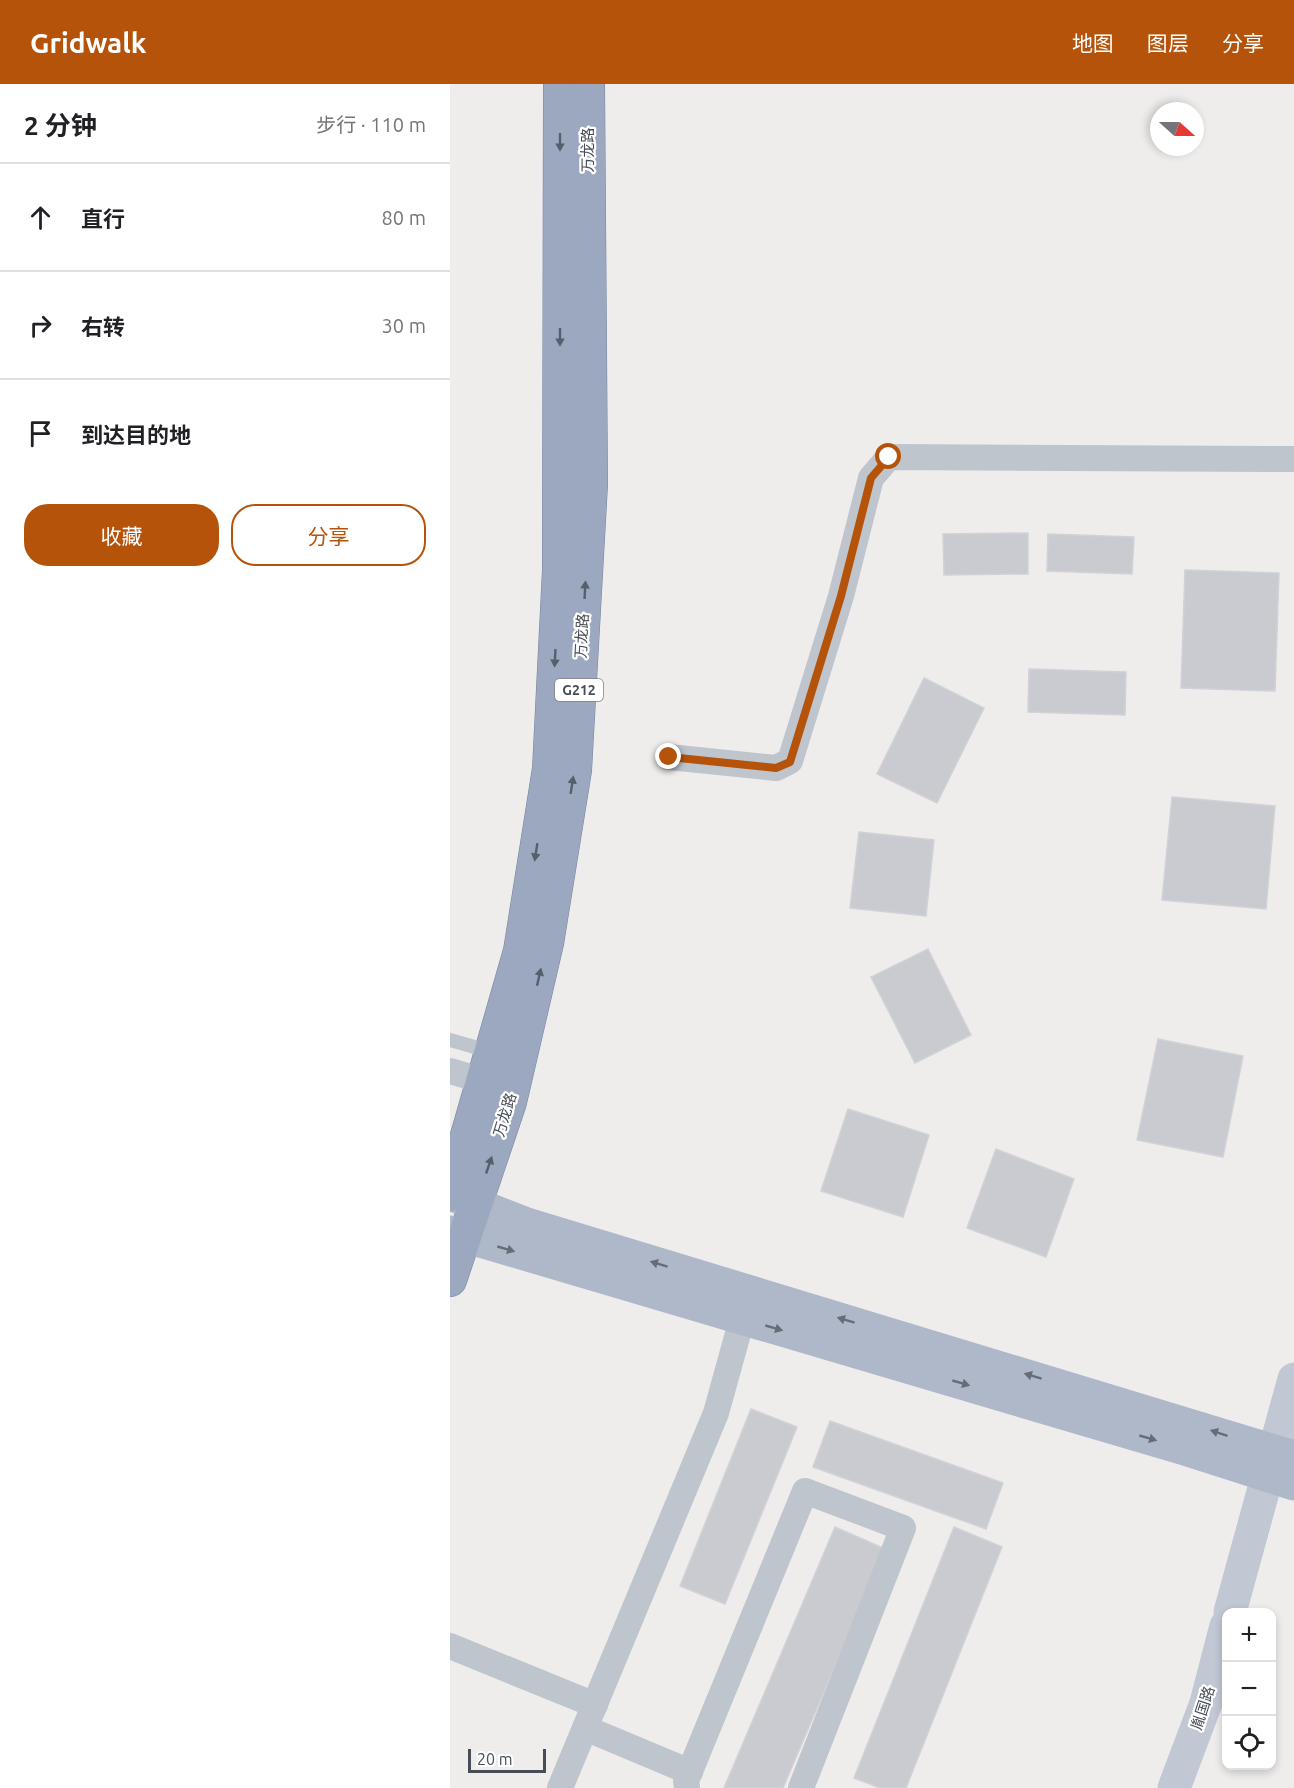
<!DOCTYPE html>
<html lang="zh">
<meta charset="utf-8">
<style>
:root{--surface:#fff;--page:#f6f6f6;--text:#202124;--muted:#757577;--line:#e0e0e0;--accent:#b45309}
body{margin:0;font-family:Ubuntu,"Noto Sans SC",sans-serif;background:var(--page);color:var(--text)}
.controls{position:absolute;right:18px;bottom:18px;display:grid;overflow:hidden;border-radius:12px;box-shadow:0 3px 9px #0003}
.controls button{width:54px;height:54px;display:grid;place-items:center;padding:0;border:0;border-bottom:2px solid var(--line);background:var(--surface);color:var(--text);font:30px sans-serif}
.compass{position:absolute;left:700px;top:18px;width:54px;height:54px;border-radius:50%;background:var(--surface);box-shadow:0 3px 9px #0003;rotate:111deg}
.scale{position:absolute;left:18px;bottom:15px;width:78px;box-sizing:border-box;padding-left:6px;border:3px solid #474d57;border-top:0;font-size:16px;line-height:21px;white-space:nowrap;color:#474d57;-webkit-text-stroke:4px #fff;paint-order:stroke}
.stop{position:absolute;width:18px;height:18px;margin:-14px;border:4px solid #b45309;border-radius:50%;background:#fff}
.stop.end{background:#b45309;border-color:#fff;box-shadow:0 2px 6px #0008}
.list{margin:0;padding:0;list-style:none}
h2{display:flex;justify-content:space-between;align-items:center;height:78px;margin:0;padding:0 24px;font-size:26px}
h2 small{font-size:20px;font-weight:400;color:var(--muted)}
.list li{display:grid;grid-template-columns:39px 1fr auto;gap:18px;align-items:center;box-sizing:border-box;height:108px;padding:0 24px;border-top:2px solid var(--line)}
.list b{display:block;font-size:22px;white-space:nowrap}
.list em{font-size:20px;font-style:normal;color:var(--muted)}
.actions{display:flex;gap:12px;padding:18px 24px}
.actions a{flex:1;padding:14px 0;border:2px solid var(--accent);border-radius:24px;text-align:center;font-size:21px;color:var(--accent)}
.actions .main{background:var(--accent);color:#fff}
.icon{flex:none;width:33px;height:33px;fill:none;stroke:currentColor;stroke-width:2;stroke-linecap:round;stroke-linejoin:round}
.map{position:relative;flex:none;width:844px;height:1704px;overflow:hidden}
header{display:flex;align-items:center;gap:36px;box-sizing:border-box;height:84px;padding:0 30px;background:var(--accent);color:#fff}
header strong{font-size:28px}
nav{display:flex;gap:33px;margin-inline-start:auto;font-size:21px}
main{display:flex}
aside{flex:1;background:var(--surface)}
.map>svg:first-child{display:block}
.building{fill:#cacbd0;stroke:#d1d2d7;stroke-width:1.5}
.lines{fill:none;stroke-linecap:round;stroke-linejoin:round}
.trunk-casing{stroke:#7484a1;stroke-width:34}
.service{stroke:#bfc5cd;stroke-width:14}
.minor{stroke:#bfc5cd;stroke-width:26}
.secondary{stroke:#c1c7d3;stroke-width:33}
.primary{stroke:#afb8c8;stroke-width:33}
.trunk{stroke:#9ca8bf;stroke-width:33}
.oneway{fill:#585f6c}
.oneway2{fill:#666d79}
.route{stroke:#b45309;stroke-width:8}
.labels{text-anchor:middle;stroke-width:4.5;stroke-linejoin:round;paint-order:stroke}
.shield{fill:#fff;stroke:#7e8289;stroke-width:1.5}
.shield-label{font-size:14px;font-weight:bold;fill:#474d57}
.street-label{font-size:15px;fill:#474d57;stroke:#fff}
</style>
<header>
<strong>Gridwalk</strong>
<nav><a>地图</a><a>图层</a><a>分享</a></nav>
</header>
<main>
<aside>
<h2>2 分钟<small>步行 · 110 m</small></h2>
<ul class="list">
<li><svg class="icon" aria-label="ahead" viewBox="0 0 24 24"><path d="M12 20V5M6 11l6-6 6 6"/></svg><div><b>直行</b></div><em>80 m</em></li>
<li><svg class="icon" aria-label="right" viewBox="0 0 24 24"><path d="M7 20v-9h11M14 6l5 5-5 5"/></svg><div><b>右转</b></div><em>30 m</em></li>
<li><svg class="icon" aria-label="arrive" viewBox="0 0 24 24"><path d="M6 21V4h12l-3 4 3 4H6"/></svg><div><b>到达目的地</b></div></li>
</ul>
<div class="actions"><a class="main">收藏</a><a>分享</a></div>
</aside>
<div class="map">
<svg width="844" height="1704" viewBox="0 0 844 1704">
<rect width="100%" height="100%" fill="#efecec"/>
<g class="building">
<path d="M578 449V490L494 491 493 450Z"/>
<path d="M598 450 684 453 682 490 597 487Z"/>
<path d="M735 486 829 489 825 607 731 604Z"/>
<path d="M579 585 676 588 675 631 578 628Z"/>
<path d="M474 594 534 624 487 719 427 690Z"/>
<path d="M722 713 825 722 816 825 712 816Z"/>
<path d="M409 748 484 756 476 832 400 824Z"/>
<path d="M478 865 521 951 465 979 421 893Z"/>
<path d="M708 955 793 972 773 1073 687 1056Z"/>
<path d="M398 1025 479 1051 453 1133 371 1107Z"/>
<path d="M546 1065 624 1095 596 1173 517 1144Z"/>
<path d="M301 1325 347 1343 275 1520 230 1502Z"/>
<path d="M380 1337 553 1399 536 1445 363 1383Z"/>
<path d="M385 1443 435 1465 333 1704H274Z"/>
<path d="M504 1443 552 1463 456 1704H430L404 1694Z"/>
</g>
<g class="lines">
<defs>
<g id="trunk">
<path d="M0 1111 70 867 99 685 109 486 110 0"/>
<path d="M0 1196 60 1018 97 859 125 686 141 400 138 0"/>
</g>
</defs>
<use href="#trunk" class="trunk-casing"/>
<path class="service" d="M0 956 42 968"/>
<g class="minor">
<path d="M219 673 326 684 340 677 391 512 421 394 439 373 844 375"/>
<path d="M0 987 34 997"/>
<path d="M0 1562 145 1621"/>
<path d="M135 1644 240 1688"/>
<path d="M110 1704 266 1329 292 1235"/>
<path d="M237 1704 236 1697 355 1407 453 1444 351 1704"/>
</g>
<g class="secondary">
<path d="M780 1528 844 1295"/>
<path d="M724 1704 756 1619 776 1542"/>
</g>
<g class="primary">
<path d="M0 1110 77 1140 844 1373"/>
<path d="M0 1148 738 1366 844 1400"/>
</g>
<use href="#trunk" class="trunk"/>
</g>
<defs><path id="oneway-solid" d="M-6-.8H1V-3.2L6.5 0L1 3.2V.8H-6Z" transform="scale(1.5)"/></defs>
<g class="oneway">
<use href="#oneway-solid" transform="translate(110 58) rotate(90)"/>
<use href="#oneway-solid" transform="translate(110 253) rotate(90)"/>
<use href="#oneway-solid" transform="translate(135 506) rotate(-87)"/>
<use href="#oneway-solid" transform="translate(105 574) rotate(93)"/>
<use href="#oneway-solid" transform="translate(122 701) rotate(-81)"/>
<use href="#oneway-solid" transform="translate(86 768) rotate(99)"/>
<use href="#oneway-solid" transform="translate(89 893) rotate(-77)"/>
<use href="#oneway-solid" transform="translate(39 1081) rotate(-71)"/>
</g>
<g class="oneway2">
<use href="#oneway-solid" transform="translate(56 1165) rotate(16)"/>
<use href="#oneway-solid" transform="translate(209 1180) rotate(-163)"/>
<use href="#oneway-solid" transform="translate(396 1236) rotate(-163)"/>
<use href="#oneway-solid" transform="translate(324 1244) rotate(16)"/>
<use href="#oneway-solid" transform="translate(583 1292) rotate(-163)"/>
<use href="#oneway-solid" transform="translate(511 1299) rotate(16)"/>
<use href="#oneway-solid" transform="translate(769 1349) rotate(-162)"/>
<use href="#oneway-solid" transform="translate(698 1354) rotate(16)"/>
</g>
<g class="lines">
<path class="route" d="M219 673 326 684 340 678 391 512 421 394 439 373"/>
</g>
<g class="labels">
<rect class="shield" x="105" y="595" width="48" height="22" rx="4.5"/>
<g class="shield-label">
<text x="129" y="611">G212</text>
</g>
<g class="street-label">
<text transform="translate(138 66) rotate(-90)" y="5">万龙路</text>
<text transform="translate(132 552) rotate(-87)" y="5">万龙路</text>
<text transform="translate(55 1031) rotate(-73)" y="5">万龙路</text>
<text transform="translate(753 1624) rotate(-72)" y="5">胤国路</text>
</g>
</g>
</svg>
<div class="controls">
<button>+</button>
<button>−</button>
<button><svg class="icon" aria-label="locate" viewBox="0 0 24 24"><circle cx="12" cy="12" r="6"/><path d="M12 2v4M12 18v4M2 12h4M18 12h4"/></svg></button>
</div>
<svg class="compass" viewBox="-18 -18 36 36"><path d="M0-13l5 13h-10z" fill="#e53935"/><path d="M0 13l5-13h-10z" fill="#757577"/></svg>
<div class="scale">20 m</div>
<div class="stop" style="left:439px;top:373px"></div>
<div class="stop end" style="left:219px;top:673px"></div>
</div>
</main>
